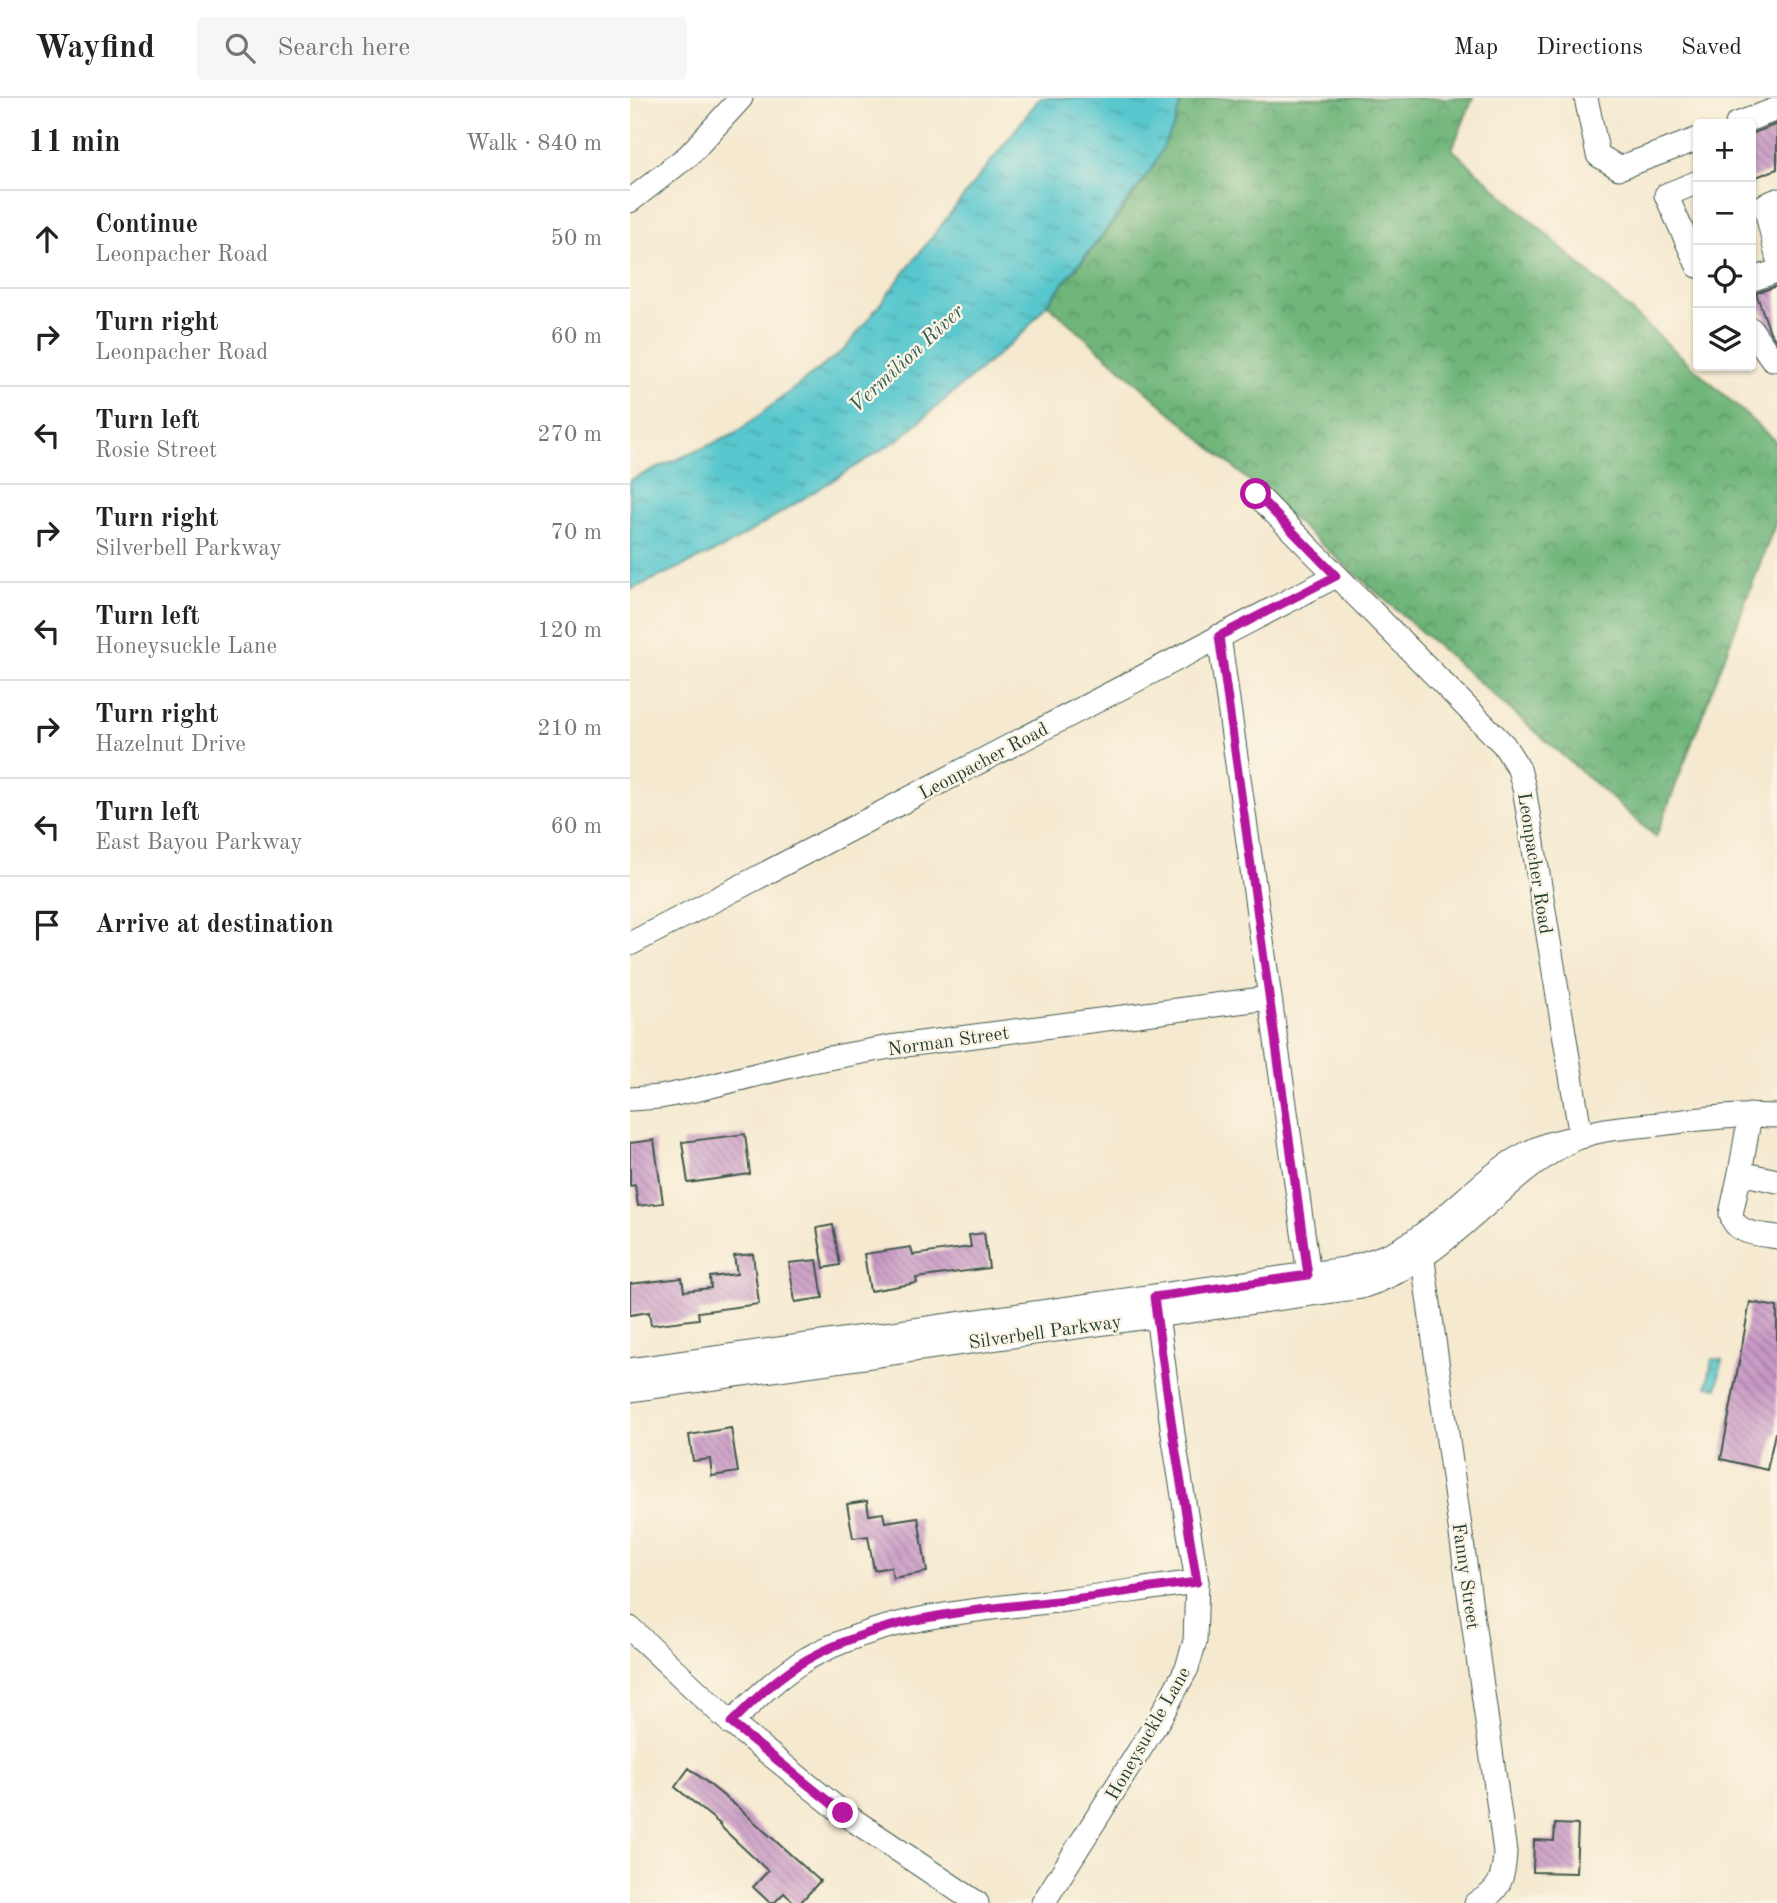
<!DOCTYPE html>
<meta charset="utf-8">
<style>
:root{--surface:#fff;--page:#f6f6f6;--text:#222;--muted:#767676;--line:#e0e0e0}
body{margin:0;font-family:"Old Standard TT",serif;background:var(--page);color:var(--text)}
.controls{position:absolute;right:21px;top:21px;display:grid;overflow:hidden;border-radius:7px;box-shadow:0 2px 5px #0004}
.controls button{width:63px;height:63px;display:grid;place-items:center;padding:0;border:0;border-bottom:2px solid var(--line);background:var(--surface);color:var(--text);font:35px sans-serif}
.stop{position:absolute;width:21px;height:21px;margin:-16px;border:5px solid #b5179e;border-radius:50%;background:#fff}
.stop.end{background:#b5179e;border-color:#fff;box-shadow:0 2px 7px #0008}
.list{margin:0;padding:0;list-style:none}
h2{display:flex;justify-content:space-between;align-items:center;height:91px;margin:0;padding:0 28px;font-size:30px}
h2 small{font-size:23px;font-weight:400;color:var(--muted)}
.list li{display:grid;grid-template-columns:46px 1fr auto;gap:21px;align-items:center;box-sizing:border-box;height:98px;padding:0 28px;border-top:2px solid var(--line)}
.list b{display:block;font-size:26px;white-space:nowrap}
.list p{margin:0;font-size:23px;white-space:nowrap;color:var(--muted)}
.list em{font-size:23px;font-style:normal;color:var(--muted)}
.icon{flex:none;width:38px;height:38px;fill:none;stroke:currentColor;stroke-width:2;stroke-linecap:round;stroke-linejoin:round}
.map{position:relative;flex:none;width:1147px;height:1805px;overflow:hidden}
header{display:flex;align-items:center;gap:42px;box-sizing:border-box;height:98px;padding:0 35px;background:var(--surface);border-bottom:2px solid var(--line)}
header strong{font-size:33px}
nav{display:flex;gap:38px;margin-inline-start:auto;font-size:24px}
.search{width:490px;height:63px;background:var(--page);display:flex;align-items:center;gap:18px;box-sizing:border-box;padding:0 24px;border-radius:7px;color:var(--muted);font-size:26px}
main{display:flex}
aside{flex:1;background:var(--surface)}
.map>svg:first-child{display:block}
.forest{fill:url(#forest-crowns);stroke:#477957;stroke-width:2}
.water{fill:url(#water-ripples);stroke:#3c8281;stroke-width:2}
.building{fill:url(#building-back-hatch)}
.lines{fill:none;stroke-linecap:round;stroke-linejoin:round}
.minor-casing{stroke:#3f574b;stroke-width:25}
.minor{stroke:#fff;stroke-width:23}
.route{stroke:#b5179e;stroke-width:9}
.labels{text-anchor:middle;stroke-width:5;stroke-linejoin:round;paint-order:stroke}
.street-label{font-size:19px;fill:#1f3d34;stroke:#fcf5e5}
.water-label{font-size:21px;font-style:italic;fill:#2e605a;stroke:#fcf5e5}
</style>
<header>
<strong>Wayfind</strong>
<div class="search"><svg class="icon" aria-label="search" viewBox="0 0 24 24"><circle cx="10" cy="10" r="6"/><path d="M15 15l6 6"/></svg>Search here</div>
<nav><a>Map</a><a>Directions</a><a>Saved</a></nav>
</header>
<main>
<aside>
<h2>11 min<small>Walk · 840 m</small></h2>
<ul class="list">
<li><svg class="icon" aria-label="ahead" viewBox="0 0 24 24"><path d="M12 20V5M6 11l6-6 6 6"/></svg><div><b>Continue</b><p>Leonpacher Road</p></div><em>50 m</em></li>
<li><svg class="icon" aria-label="right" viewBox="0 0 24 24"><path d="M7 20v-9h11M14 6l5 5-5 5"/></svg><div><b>Turn right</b><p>Leonpacher Road</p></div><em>60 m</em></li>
<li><svg class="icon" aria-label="left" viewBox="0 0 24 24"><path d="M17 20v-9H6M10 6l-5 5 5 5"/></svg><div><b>Turn left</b><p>Rosie Street</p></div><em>270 m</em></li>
<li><svg class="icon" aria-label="right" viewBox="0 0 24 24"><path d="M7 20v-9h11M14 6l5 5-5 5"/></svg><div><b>Turn right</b><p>Silverbell Parkway</p></div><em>70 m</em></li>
<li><svg class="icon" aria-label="left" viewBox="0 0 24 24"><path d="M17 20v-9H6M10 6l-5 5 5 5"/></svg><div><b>Turn left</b><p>Honeysuckle Lane</p></div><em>120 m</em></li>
<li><svg class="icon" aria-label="right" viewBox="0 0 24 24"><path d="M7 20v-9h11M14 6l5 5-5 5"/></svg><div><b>Turn right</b><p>Hazelnut Drive</p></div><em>210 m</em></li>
<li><svg class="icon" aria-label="left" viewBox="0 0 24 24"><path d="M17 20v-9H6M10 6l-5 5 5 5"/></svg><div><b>Turn left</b><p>East Bayou Parkway</p></div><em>60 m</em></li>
<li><svg class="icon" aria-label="arrive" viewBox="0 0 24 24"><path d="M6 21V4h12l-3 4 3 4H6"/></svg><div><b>Arrive at destination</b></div></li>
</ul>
</aside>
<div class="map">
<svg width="1147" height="1805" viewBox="0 0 1147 1805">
<defs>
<pattern id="forest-crowns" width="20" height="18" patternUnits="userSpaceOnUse" patternTransform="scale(1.75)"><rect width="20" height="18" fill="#6fb57a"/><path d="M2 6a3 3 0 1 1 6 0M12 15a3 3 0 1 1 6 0" fill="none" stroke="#5b9465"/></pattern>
<pattern id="water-ripples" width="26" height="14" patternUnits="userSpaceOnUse" patternTransform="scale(1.75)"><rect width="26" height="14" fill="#59c7ce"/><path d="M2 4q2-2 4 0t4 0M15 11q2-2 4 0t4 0" fill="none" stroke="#49a3a8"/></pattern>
<pattern id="building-back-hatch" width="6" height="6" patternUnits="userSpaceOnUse" patternTransform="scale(1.75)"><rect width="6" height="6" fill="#c796c4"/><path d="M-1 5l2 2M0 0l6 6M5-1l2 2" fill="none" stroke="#a17ca0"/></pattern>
</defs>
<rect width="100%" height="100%" fill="#fcf5e5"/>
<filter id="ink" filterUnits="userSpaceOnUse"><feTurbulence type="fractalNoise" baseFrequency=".0143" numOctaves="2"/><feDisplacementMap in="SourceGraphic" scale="14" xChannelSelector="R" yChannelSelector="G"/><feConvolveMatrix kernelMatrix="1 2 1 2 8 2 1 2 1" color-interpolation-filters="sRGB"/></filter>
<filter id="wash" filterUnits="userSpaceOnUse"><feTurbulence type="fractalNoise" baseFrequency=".00686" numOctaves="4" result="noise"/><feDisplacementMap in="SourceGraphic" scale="28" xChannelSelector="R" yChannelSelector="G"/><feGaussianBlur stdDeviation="1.57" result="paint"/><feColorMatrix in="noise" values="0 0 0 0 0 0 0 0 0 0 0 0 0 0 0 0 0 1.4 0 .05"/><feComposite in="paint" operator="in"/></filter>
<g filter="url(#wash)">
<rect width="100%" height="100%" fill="#f5e9cf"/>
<path class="forest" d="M552 0H843L822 51 1147 345V421L1026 739 417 206C467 144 530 78 552 0Z"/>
<g class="water">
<path d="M410 0H552L544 28 524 67 474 135 394 234 269 341 97 448 0 492V382L105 336 215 251Z"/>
<path d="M1082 1261 1092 1262 1087 1290 1077 1288Z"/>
</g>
<g id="blocks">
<g class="building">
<path d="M1147 26V71L1121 81V36Z"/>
<path d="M1147 188V244L1140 234 1126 195Z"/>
<path d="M115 1036 120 1076 58 1085 52 1044Z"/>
<path d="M24 1042 33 1105 8 1108 5 1087 0 1088V1045Z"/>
<path d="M203 1127 210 1167 194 1170 187 1130Z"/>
<path d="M354 1135 359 1170 286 1180 287 1185 240 1193 234 1156 281 1149 283 1157 341 1149 339 1137Z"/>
<path d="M123 1156 129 1206 68 1214 69 1221 21 1227 19 1214 0 1217V1186L52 1180 54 1193 81 1190 80 1179 107 1176 104 1158Z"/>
<path d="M187 1162 193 1200 165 1204 159 1165Z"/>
<path d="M1120 1204 1147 1209V1335H1145L1137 1372 1091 1361Z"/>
<path d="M101 1330 108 1374 82 1378 80 1361 63 1363 59 1337Z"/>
<path d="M237 1403 239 1417 253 1415 255 1424 288 1419 297 1474 263 1480 261 1469 244 1472 238 1438 223 1440 217 1406Z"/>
<path d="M59 1670 110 1711 190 1783 170 1805H165L154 1795 144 1805H140L123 1789 138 1773 89 1727 90 1726 45 1689Z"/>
<path d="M925 1726 948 1727 946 1775 903 1774 904 1742 924 1743Z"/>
</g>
</g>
</g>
<g filter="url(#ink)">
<use href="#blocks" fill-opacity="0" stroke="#3f574b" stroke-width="2"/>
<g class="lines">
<defs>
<g id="minor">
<path d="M956 0 968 57 989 70 1068 41"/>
<path d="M1107 26 1147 11"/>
<path d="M1068 84 1036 97 1068 168"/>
<path d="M1147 102 1135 107 1147 158"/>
<path d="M0 103 59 57 111 0"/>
<path d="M1121 182 1147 173"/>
<path d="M1121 231 1142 261 1147 259"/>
<path d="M589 538 681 1191"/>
<path d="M0 846 706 478"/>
<path d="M0 1001 30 999 65 992 177 964 260 949 639 900"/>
<path d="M1120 1017 1110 1075 1147 1083"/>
<path d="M1110 1075 1101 1116C1105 1137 1130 1136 1147 1139"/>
<path d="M791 1148 875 1754C874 1779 870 1794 846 1805"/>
<path d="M0 1272 715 1171C740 1164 763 1157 785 1142 843 1102 874 1048 951 1039L894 690 889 671 874 647 626 396"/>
<path d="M0 1292 731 1189C812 1165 864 1087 936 1045 963 1030 999 1029 1030 1026 1069 1021 1107 1016 1147 1018"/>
<path d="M0 1530 101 1625 213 1715 347 1805"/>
<path d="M101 1625C125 1601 149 1577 178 1560 256 1517 348 1512 435 1502 479 1497 523 1489 567 1484"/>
<path d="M413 1805 531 1618 557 1570 565 1543 567 1484 543 1336 525 1202"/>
</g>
</defs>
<use href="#minor" class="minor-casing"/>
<use href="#minor" class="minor"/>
</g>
</g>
<g class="lines" filter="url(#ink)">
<path class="route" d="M213 1715 101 1625C125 1601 149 1577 178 1561 256 1517 348 1512 435 1502 479 1497 523 1489 567 1484L543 1336 524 1199 678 1177 589 538 706 478 626 396"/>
</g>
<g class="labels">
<g class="street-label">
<text transform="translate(353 662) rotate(-28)" y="7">Leonpacher Road</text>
<text transform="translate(906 765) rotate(81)" y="7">Leonpacher Road</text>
<text transform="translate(318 942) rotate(-8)" y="7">Norman Street</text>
<text transform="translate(415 1233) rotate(-8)" y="7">Silverbell Parkway</text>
<text transform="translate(837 1478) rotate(82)" y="7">Fanny Street</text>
<text transform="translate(517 1635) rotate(-60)" y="7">Honeysuckle Lane</text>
</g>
<g class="water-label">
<text transform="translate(276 260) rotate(-43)" y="7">Vermilion River</text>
</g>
</g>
</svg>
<div class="controls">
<button>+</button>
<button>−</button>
<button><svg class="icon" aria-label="locate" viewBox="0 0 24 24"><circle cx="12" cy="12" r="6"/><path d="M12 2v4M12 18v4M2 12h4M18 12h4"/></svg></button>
<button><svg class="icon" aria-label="layers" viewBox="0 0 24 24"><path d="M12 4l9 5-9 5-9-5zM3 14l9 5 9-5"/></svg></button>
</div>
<div class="stop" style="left:626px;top:396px"></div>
<div class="stop end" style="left:213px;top:1715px"></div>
</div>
</main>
